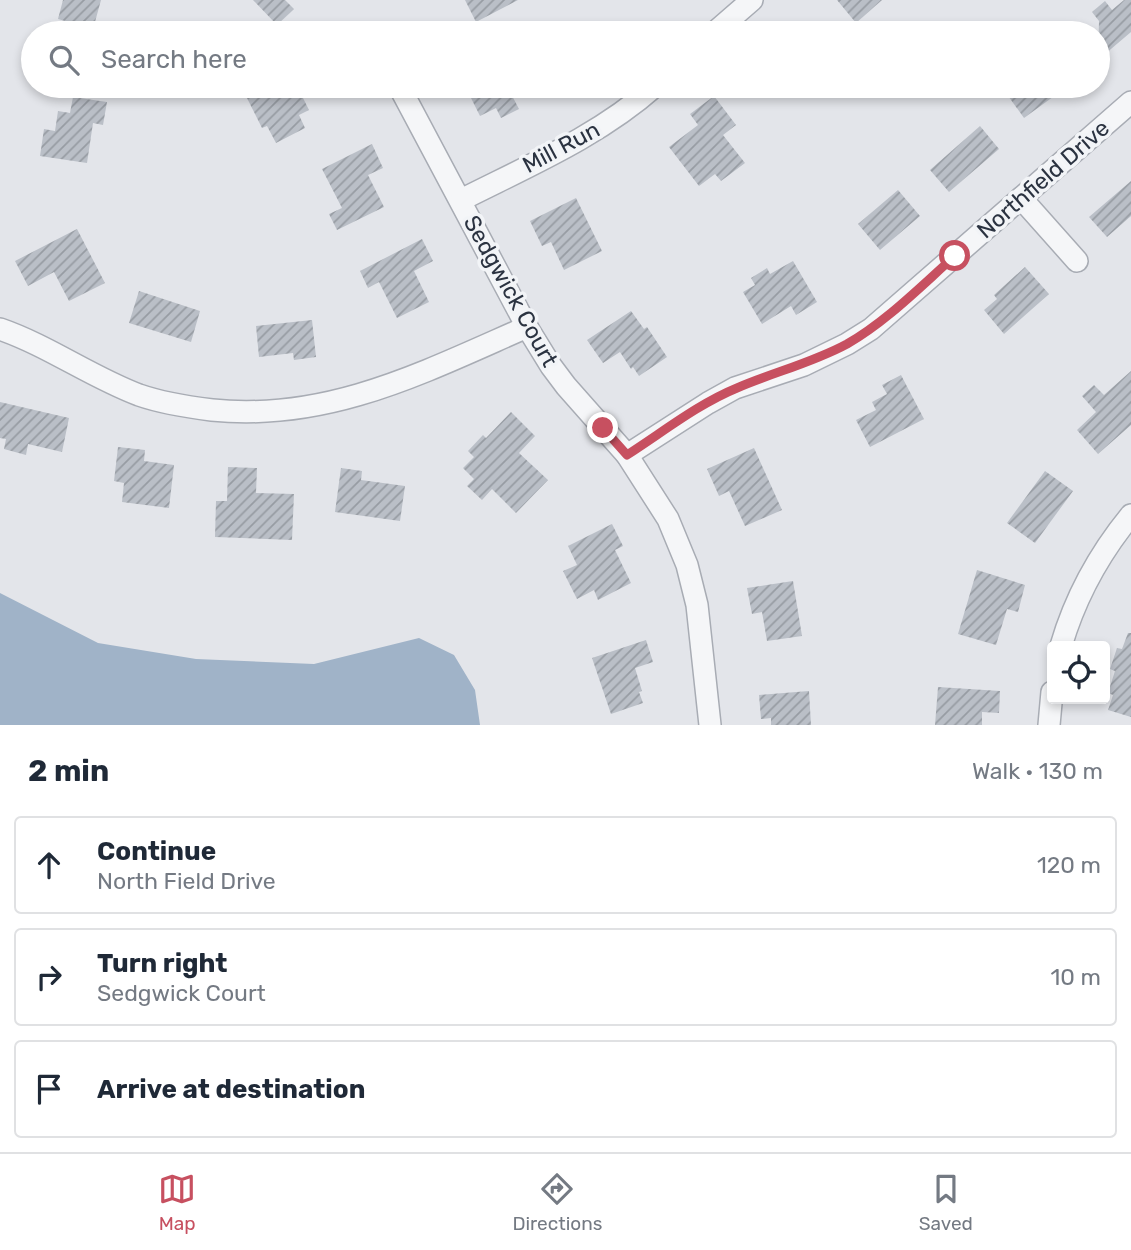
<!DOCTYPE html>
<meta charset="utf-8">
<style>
:root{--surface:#fff;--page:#f2f2f3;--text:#1f2937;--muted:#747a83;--line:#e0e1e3;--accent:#c75060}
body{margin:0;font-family:Rubik,sans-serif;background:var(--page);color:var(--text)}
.controls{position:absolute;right:21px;bottom:21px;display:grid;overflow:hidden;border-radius:7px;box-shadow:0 4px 10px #0003}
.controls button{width:63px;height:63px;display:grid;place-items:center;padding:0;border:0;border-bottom:2px solid var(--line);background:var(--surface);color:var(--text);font:35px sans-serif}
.stop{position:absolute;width:21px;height:21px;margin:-16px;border:5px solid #c75060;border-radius:50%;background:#fff}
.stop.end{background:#c75060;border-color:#fff;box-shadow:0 2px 7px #0008}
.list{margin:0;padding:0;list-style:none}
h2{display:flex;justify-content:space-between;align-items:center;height:91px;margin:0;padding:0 28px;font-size:30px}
h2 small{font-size:23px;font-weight:400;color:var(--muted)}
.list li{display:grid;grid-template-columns:46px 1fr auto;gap:21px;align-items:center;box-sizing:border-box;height:98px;margin:0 14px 14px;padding:0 14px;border:2px solid var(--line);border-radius:7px}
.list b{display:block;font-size:26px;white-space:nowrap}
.list p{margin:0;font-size:23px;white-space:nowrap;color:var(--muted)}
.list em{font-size:23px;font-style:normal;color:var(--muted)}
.icon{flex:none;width:38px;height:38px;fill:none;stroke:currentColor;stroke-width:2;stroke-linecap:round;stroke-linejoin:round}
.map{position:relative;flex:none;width:1131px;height:725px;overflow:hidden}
.search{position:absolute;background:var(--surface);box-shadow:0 4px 10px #0003;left:21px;right:21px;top:21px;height:77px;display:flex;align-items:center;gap:18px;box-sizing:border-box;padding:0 24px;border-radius:38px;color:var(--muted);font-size:26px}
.sheet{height:427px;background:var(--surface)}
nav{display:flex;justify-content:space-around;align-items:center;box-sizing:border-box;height:98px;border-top:2px solid var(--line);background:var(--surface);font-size:19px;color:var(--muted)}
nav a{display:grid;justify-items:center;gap:4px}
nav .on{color:var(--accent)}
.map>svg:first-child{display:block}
.water{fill:#a0b3c8}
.building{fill:url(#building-hatch)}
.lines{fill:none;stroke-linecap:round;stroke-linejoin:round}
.street-casing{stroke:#a8acb4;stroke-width:24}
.street{stroke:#f5f6f8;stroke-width:21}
.route{stroke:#c75060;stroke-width:9}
.labels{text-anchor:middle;stroke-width:7;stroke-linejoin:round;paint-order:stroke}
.street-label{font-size:23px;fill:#2b3341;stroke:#f2f4f7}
</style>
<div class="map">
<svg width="1131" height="725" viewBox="0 0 1131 725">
<defs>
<pattern id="building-hatch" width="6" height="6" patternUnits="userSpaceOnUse" patternTransform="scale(1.75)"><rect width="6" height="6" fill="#babfc7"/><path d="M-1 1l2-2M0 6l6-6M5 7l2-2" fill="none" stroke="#979ca3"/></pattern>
</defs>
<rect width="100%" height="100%" fill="#e3e5ea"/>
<path class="water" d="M0 593 98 643 196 659 314 664 419 638 454 655 475 690 480 725H0Z"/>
<g class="building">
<path d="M63 0H101L92 33H62L65 21 58 19Z"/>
<path d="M253 0H285L294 9 277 25Z"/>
<path d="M465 0H518L476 22Z"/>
<path d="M837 0H882L856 23Z"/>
<path d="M1124 0H1131V32L1098 60 1099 21 1092 12 1105 1 1112 10Z"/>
<path d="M241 86H297L309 110 299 115 305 128 276 143 267 126 262 128Z"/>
<path d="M465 86H507L519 109 501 118 496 108 480 116Z"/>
<path d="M1001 86H1068L1024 118Z"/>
<path d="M714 96 736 125 723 135 745 163 721 181 715 174 699 186 669 147 698 125 690 114Z"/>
<path d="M73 97 107 102 103 125 93 123 87 163 40 156 44 129 55 131 58 111 70 113Z"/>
<path d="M980 126 999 149 949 192 930 170Z"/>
<path d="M372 144 383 168 368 175 384 207 337 230 329 214 342 208 322 169Z"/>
<path d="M1131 181V216L1107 237 1089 217Z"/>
<path d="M898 190 920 216 880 250 858 224Z"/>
<path d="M576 198 602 251 564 270 551 242 542 246 530 221Z"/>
<path d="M77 229 105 283 69 301 54 272 28 286 15 261Z"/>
<path d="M422 239 433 261 414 271 429 302 397 318 379 282 368 288 360 271Z"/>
<path d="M793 261 817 302 796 315 791 306 762 324 743 292 755 285 751 278 767 268 770 274Z"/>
<path d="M1025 267 1049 294 1004 334 984 310 997 299 994 295Z"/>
<path d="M139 291 200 311 191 342 129 323Z"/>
<path d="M631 311 644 329 647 327 667 357 639 376 633 367 631 369 620 352 603 363 587 340Z"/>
<path d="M312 320 316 357 294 360 293 353 259 357 256 326Z"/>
<path d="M1131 371V425L1098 454 1077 430 1096 412 1082 396 1094 385 1104 395Z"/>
<path d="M901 375 924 419 870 447 856 420 876 410 872 402 887 394 882 385Z"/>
<path d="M0 402 69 418 62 452 28 444 26 455 4 449 6 439 0 438Z"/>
<path d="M511 412 535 436 519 453 548 480 516 513 492 489 482 500 467 486 474 479 463 468 474 457 468 451 483 435 486 438Z"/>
<path d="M118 447 145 450 144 461 174 465 169 508 122 502 124 483 114 481Z"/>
<path d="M754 448 782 510 745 526 729 491 719 496 707 469Z"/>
<path d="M228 467 257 468 256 493 294 494 292 540 215 537 216 501H227Z"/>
<path d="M341 468 362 471 361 480 405 486 400 521 335 512Z"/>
<path d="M1045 471 1073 491 1035 543 1007 523Z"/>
<path d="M612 524 623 546 615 550 631 583 598 600 594 590 577 599 563 571 577 565 568 546Z"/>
<path d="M977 570 1025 585 1018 612 1007 609 996 645 958 634Z"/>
<path d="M793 581 802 636 767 641 762 612 752 614 747 588Z"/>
<path d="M1128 633H1131V717L1108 710 1113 695 1108 693 1115 671 1110 669 1117 648 1122 649Z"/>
<path d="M646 640 653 662 635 668 642 691 639 692 643 703 611 714 592 658Z"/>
<path d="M938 687 1000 691 999 713 982 712V725H935Z"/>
<path d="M809 691 811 725H771V718L761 719 759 695Z"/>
</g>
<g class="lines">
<defs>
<g id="street">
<path d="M714 33 752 0"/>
<path d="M399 86 527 327 551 366 566 386 627 455 668 519 687 565 697 605 710 725"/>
<path d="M1021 198 1077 261"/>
<path d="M461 200C528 166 599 136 655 86"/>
<path d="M0 329C49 346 91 377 139 395 162 403 188 407 212 410 328 422 424 372 527 327"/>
<path d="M627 455 708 403 735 388 804 365 847 344 871 329 1131 102"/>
<path d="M1061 646C1075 598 1099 554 1131 515"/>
<path d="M1049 725 1052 692"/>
</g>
</defs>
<use href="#street" class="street-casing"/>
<use href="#street" class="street"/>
</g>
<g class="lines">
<path class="route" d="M603 428 627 455C663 432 698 404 737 388 774 372 812 363 847 344 887 321 921 286 955 256"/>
</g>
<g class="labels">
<g class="street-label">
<text transform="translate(561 147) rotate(-28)" y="8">Mill Run</text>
<text transform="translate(1043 179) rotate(-41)" y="8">Northfield Drive</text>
<text transform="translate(511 291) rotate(61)" y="8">Sedgwick Court</text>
</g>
</g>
</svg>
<div class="controls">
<button><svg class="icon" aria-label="locate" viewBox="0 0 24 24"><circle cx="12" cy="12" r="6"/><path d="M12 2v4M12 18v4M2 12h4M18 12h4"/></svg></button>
</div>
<div class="stop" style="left:955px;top:256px"></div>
<div class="stop end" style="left:603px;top:428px"></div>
<div class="search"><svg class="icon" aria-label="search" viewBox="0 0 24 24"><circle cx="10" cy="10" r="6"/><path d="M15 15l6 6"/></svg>Search here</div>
</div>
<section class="sheet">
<h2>2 min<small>Walk · 130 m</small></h2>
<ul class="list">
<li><svg class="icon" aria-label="ahead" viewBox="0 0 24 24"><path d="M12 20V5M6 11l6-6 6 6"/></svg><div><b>Continue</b><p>North Field Drive</p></div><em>120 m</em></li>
<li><svg class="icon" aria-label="right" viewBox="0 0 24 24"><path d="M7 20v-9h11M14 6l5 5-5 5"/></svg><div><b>Turn right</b><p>Sedgwick Court</p></div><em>10 m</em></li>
<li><svg class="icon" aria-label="arrive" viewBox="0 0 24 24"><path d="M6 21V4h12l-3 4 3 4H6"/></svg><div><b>Arrive at destination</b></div></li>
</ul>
</section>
<nav>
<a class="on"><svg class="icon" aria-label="map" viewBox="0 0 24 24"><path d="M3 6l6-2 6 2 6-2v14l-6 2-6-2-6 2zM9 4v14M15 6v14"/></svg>Map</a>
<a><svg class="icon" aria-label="directions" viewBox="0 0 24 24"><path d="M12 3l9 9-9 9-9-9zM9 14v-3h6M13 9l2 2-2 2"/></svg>Directions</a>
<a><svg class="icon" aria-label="saved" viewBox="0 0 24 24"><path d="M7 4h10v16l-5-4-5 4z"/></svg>Saved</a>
</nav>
